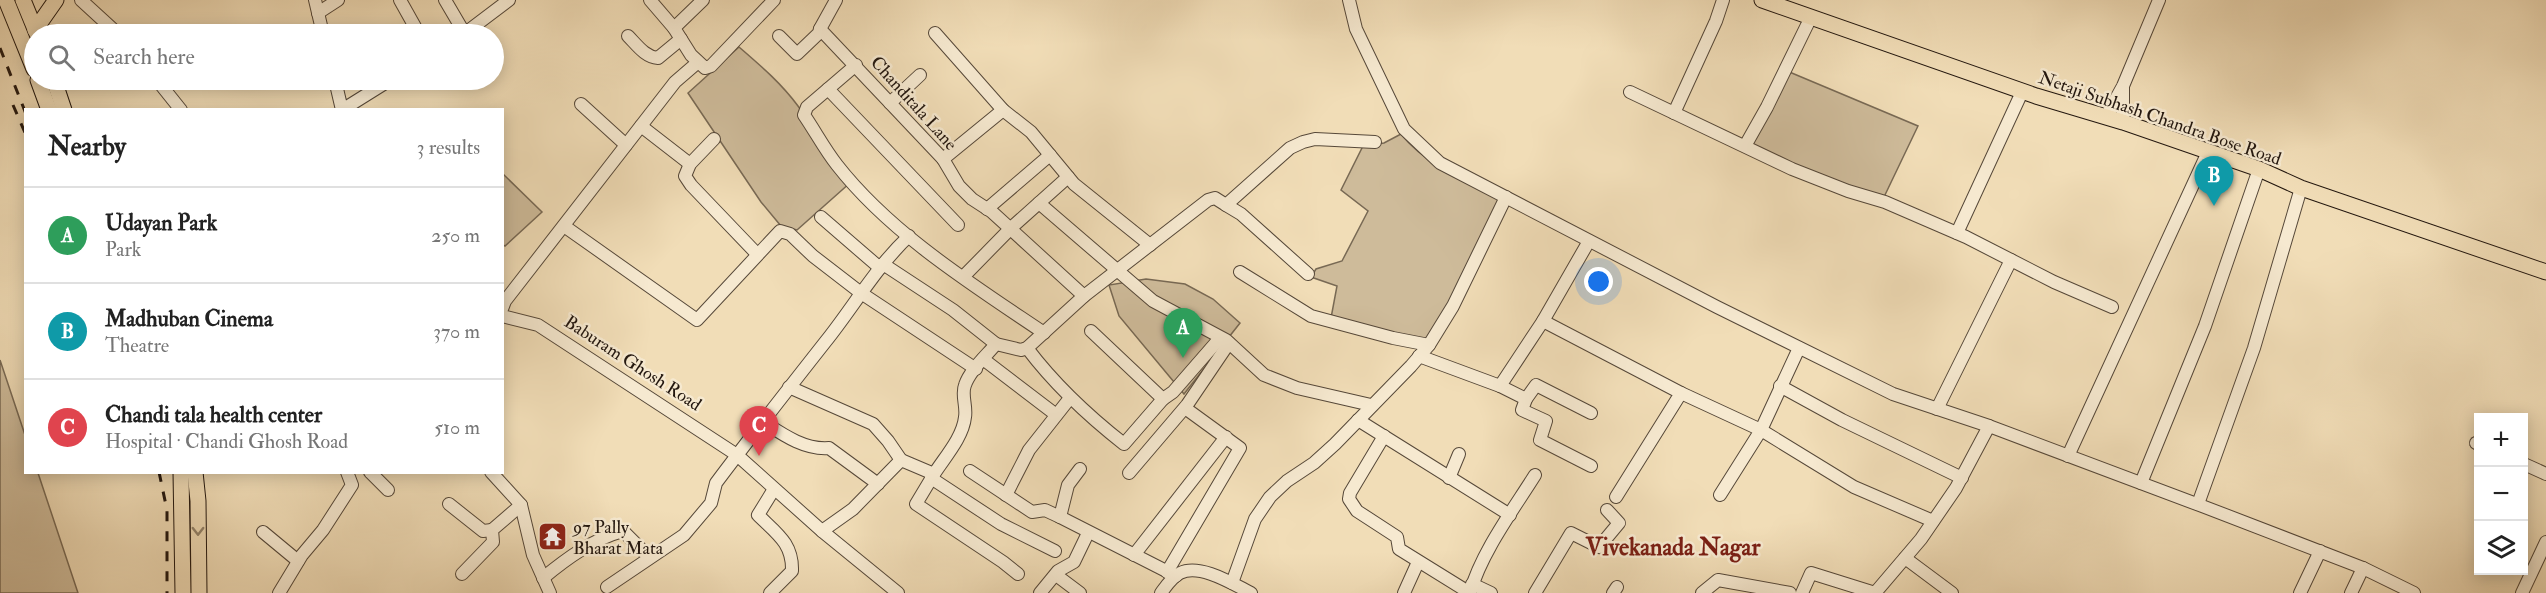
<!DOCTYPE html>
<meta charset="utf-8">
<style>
:root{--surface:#fff;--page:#f2f2f2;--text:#222;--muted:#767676;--line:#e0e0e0;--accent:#8f2418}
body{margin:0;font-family:"IM FELL Double Pica",serif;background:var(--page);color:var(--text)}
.controls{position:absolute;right:18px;bottom:18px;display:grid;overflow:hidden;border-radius:0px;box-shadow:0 3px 15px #0003}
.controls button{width:54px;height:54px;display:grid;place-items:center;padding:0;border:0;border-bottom:2px solid var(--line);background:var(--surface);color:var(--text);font:30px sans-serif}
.you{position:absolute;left:1599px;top:282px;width:21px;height:21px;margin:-15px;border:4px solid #fff;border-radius:50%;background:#1a73e8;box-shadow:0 0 0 9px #1a73e833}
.badge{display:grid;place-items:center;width:39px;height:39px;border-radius:50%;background:var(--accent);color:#fff;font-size:20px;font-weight:700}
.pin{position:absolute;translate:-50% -50px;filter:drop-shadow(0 2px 3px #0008)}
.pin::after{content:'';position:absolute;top:32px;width:21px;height:18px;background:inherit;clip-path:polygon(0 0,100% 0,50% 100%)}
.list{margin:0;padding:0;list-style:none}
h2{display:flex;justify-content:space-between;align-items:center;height:78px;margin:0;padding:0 24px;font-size:26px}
h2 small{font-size:20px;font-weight:400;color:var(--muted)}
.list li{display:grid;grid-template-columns:39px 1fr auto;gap:18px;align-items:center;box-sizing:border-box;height:96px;padding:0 24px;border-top:2px solid var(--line)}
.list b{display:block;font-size:22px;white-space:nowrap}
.list p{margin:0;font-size:20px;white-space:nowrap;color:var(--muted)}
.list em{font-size:20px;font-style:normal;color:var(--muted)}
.icon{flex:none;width:33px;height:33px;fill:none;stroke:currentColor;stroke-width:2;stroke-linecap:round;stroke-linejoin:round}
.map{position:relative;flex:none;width:2546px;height:593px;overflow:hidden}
.search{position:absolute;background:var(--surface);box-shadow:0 3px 15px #0003;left:24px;top:24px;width:480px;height:66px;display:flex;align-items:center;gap:15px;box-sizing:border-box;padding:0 21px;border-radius:33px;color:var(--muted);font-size:22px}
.panel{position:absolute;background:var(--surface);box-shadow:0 3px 15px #0003;left:24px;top:108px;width:480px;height:366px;border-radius:0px}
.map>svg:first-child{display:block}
.green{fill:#cebb9a;stroke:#786954;stroke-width:1.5}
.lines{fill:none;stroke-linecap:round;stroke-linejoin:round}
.minor-casing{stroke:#564839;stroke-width:14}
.major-casing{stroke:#23170f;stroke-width:17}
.minor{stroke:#f6e9d0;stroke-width:12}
.major{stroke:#f1ddb7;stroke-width:15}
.rail{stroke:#23170f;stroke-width:3;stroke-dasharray:10 10;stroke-linecap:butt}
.oneway{stroke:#94846b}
.labels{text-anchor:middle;stroke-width:5;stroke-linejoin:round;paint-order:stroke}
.street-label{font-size:18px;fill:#23170f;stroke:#f6e9d0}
.poi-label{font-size:18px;fill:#23170f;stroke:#f6e9d0;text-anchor:start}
.district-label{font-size:24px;font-weight:bold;fill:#7a1f14;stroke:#f6e9d0}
</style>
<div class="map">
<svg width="2546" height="593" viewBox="0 0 2546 593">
<rect width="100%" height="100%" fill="#f1ddb7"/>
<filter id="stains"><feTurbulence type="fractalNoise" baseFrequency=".00333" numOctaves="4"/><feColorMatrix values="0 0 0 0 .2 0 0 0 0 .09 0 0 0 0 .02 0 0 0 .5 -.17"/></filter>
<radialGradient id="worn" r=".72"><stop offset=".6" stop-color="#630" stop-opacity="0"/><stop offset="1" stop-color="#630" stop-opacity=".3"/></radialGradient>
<g class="green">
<path d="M739 47C761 66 781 83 798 106 816 131 829 160 851 182L797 230 781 226 761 202 688 93Z"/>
<path d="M1787 71 1918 126 1884 197 1856 193 1751 144Z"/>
<path d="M1401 134C1427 167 1469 181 1506 198L1452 302 1426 340 1331 318 1337 286 1311 277 1316 269 1342 261 1368 211 1341 190 1363 146 1384 143Z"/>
<path d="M503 174 542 212 505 246 502 244Z"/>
<path d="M1146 279 1185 284 1213 299 1240 323 1184 394 1119 316 1109 285Z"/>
<path d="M0 360 25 435 26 472 38 473 78 593H0Z"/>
</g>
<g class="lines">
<defs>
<g id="minor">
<path d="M81 0 118 34"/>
<path d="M315 0 323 34"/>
<path d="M400 0 419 34"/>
<path d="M445 0 465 34"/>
<path d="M650 0 674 28 691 55 705 68 711 66 774 0"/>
<path d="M836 0 820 29 943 159 959 186 972 199 992 212 1084 296"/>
<path d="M1349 0 1356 29 1404 129 1440 163 1717 307 1893 394 1989 426 2202 506 2363 568 2414 593"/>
<path d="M318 13 338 0"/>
<path d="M674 28 703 0"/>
<path d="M935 33 1003 110 1031 132 1074 184 1150 245"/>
<path d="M464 34 509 0"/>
<path d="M628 36C637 45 645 57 658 58L681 39"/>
<path d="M779 36 797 54 819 33 820 29"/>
<path d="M856 65 807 107 804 115C815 131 825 150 837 165 891 234 973 285 1044 333"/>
<path d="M157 80 181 110"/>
<path d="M335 80 342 110 390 80"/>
<path d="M828 89 958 225"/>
<path d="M1630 92 1792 169 1848 191 1885 202 1966 237 2054 282 2112 307"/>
<path d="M890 103 920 75"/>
<path d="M581 104 626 145"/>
<path d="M1674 113 1716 21 1723 0"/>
<path d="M2106 117 2123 86 2159 0"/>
<path d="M2123 122V88"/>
<path d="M641 126 690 164"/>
<path d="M714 139 690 164 685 176 691 185 757 254"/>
<path d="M1745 146 1767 107 1811 17"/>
<path d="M943 159 1003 110"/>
<path d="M1039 203 1153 301 1226 340 1264 375 1297 388 1371 405"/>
<path d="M1226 205 1241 214 1308 274"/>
<path d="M987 209 1050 155"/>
<path d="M821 217 880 268"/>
<path d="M564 226 697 320 780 231 790 234 813 256 861 293 976 369"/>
<path d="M1957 233 2022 92"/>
<path d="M883 264 953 310 996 344"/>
<path d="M1240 272 1311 316 1393 338 1429 345"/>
<path d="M963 277 1011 228 1068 177"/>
<path d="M502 309 505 301 675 82 697 63"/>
<path d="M502 316 538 325 737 455 822 531 898 593"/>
<path d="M1543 321 1681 393 1616 497"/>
<path d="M1027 348C1055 385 1087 415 1124 444L1163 399 1091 331"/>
<path d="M1419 356 1500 386 1526 399"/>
<path d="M983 359 1055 414"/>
<path d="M1500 386 1543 321 1589 241"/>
<path d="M1780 386 1842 420 1962 478"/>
<path d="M789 387 873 424 888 441 901 460"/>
<path d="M1681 393 1761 430 1854 487 1933 521"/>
<path d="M1163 399 1173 392 1220 338"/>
<path d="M1937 409 2011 260"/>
<path d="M1358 420 1510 515"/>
<path d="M762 421C782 434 804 450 829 448L878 484"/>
<path d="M1384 436 1350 493 1349 499 1357 511 1397 537 1399 549 1470 593"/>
<path d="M2476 443 2478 444"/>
<path d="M2068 456 2208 152"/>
<path d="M2524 464 2546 474"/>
<path d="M1591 466 1540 440 1546 421 1522 410 1526 399 1536 385 1591 413"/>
<path d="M970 471 1032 512 1045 510 1060 517 1068 485 1080 469"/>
<path d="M370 472 388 490"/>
<path d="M491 472 521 505 533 555 550 593"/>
<path d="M1129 473 1187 405 1229 343"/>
<path d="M934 474 916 504 1003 562 1018 574"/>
<path d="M931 478 1001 524 1055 551"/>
<path d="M1449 478 1459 454"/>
<path d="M2141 483 2205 326 2259 169"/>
<path d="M1006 495 1029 450 1070 398"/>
<path d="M1720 495 1761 430 1799 348"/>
<path d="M449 504 483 531 492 530"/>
<path d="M2198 504 2254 348 2301 188"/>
<path d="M1060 517 1176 576"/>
<path d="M822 531 853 509 901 460 934 474C945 457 963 437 965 417 967 406 961 395 965 385 970 370 986 356 996 344L1021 350 1027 348 1084 296 1208 200 1215 198 1226 205 1290 148 1303 142 1315 139 1375 142"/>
<path d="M263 532 298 561"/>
<path d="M1134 555 1226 437"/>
<path d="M1905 558 1952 593"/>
<path d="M1167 572 1240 448 1185 408"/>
<path d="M462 574 493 542 492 530 521 505"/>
<path d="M1056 575 1080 593"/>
<path d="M543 578C566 559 593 539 623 531L649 557"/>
<path d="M1232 583 1255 519 1270 497 1287 481 1314 463 1335 444 1411 366 1429 345 1453 306 1506 197"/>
<path d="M1472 584 1491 593"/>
<path d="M607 587 684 535 711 503 716 483C752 435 789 388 826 341 854 306 876 267 909 236"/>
<path d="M279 593 302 555 323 530 352 485 347 472"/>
<path d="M770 593 792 571C793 543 776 533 758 515L774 489"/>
<path d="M1040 593 1058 571 1074 562 1088 533"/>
<path d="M1161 593C1166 586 1172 577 1180 573 1200 563 1233 584 1251 593"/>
<path d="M1404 593 1418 562"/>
<path d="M1470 593C1481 553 1513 510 1535 475"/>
<path d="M1535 593 1571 533 1599 547 1619 523 1607 510"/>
<path d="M1613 593 1617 587"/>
<path d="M1702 593 1718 580 1790 593"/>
<path d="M1802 593 1811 573 1875 593 1921 539 1956 488 1989 426"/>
<path d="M2300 593 2320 551"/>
<path d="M2351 593 2363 568"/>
<path d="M2522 593 2546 542"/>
</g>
<g id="major">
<path d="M6 0 34 69"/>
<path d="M23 0 37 34"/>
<path d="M1762 0 2036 96 2123 122 2259 169 2301 188 2546 272"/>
<path d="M35 30 56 0"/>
<path d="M38 80 49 110"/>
<path d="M54 80 64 110"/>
<path d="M181 472 183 593"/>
<path d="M195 472 198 501 199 593"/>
</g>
</defs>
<use href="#minor" class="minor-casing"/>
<use href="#major" class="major-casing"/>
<use href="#minor" class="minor"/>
<use href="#major" class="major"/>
<g class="rail">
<path d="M0 48 26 114"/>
<path d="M13 105 26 135"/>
<path d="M159 472 167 510V593"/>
</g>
</g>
<defs><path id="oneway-chevron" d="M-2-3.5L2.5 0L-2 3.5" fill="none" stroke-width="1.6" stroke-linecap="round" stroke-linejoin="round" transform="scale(1.5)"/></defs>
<use class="oneway" href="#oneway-chevron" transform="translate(198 531) rotate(90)"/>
<defs>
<symbol id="temple-square" viewBox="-11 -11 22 22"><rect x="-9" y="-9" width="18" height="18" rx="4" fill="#8f2418" stroke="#f6e9d0"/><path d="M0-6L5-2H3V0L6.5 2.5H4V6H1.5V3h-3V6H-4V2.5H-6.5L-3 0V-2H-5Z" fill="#fff"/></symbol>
</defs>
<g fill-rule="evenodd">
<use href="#temple-square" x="536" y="520" width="33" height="33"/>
</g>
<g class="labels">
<g class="street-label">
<text transform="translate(914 103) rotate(48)" y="6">Chanditala Lane</text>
<text transform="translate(2160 118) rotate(19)" y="6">Netaji Subhash Chandra Bose Road</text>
<text transform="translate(633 363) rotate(33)" y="6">Baburam Ghosh Road</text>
</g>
<g class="poi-label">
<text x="573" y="533">97 Pally<tspan x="573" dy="21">Bharat Mata</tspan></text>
</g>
<g class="district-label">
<text x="1673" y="555">Vivekanada Nagar</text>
</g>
</g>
<rect width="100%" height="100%" filter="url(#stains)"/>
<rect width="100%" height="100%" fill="url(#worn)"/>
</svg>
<div class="controls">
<button>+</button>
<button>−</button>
<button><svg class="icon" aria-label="layers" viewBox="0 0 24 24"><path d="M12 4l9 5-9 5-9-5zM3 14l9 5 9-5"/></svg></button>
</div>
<div class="you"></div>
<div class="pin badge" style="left:1183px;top:358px;background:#2e9e5b">A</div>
<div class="pin badge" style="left:2214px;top:206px;background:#0f9aa8">B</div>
<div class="pin badge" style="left:759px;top:456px;background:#e0444e">C</div>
<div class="search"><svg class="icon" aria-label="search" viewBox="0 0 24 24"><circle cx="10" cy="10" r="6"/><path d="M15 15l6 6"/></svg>Search here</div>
<section class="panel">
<h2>Nearby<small>3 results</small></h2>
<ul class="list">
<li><span class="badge" style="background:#2e9e5b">A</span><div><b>Udayan Park</b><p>Park</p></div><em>250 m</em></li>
<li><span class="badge" style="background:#0f9aa8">B</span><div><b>Madhuban Cinema</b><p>Theatre</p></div><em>370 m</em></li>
<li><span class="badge" style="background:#e0444e">C</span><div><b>Chandi tala health center</b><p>Hospital · Chandi Ghosh Road</p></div><em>510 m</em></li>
</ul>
</section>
</div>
